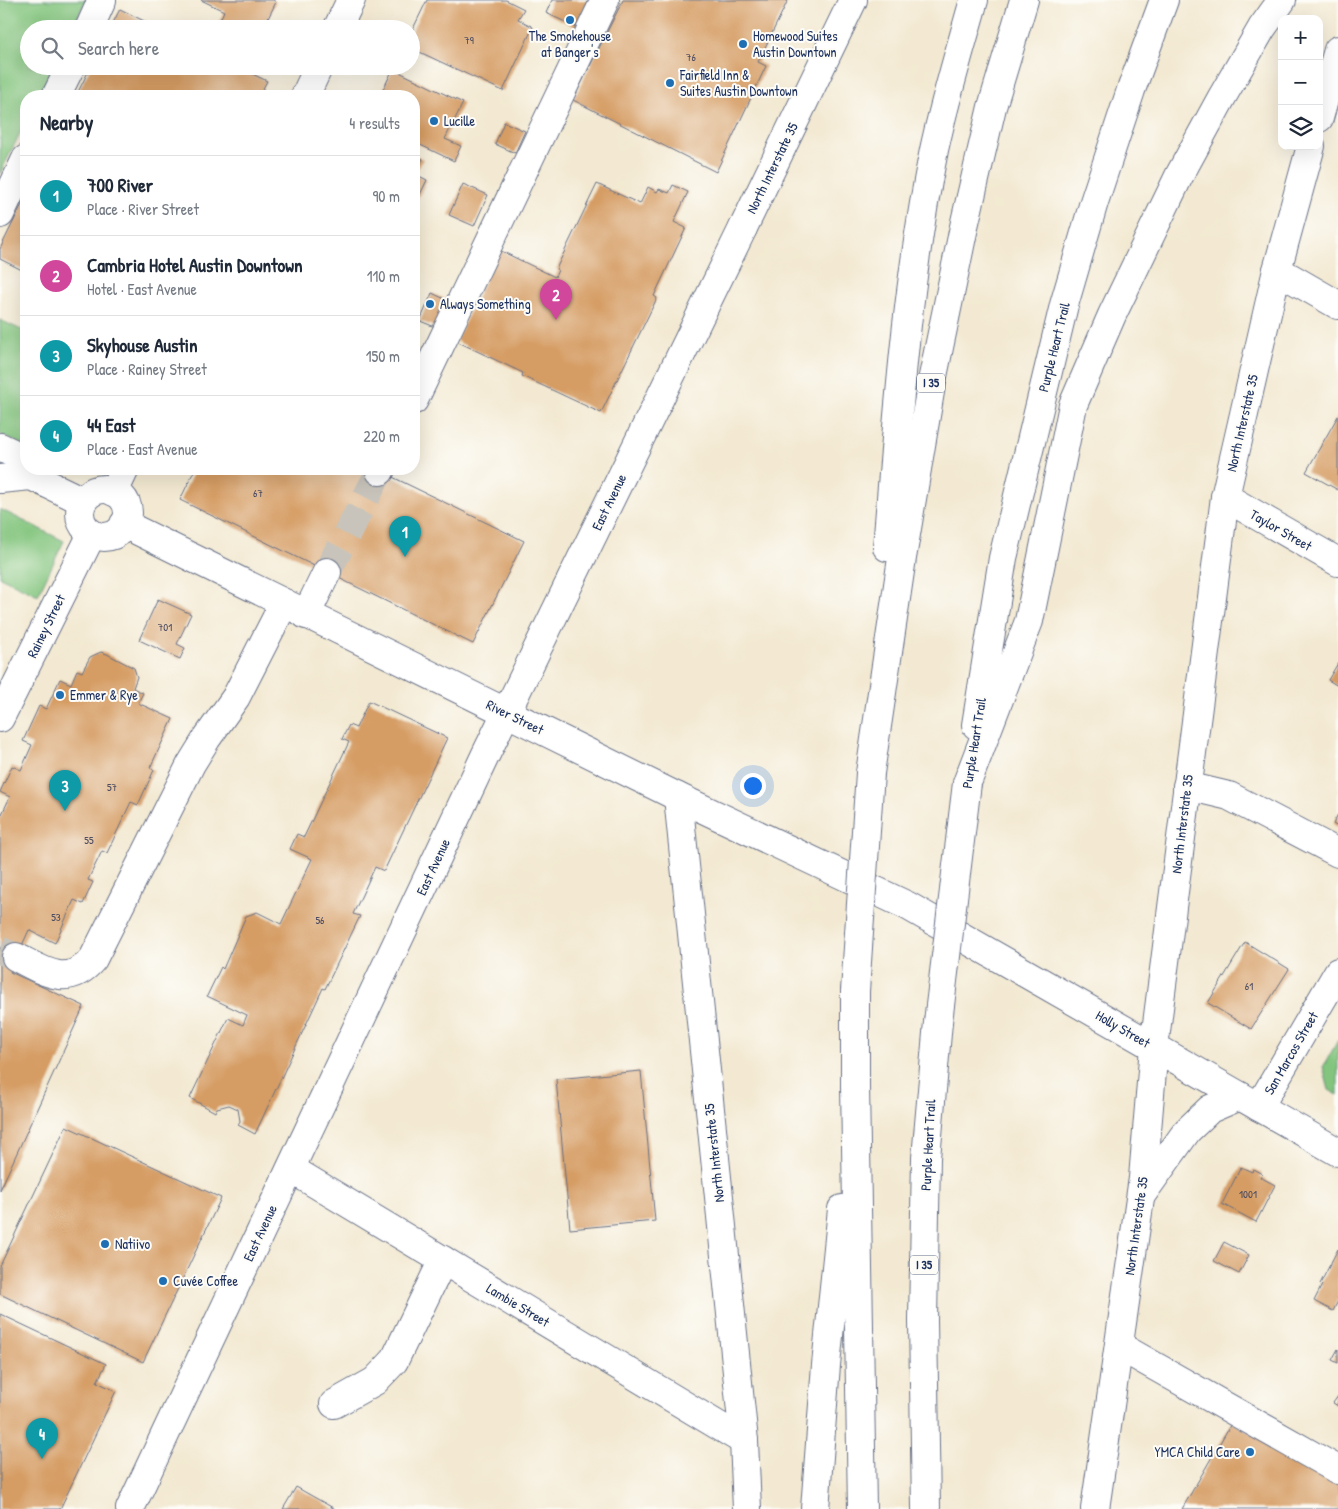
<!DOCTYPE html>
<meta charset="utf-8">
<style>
:root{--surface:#fff;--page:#f2f2f3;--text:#1f2937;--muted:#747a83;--line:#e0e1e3;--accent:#1f6fb2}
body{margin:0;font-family:"Patrick Hand",sans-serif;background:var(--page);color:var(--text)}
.controls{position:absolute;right:15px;top:15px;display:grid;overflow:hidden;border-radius:10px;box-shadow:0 5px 20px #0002}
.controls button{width:45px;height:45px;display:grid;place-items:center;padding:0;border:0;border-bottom:1px solid var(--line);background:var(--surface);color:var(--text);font:25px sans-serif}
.you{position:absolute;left:752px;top:785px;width:18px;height:18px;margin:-12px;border:4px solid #fff;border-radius:50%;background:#1a73e8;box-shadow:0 0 0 8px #1a73e833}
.badge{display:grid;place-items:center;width:32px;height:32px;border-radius:50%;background:var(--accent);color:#fff;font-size:16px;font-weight:700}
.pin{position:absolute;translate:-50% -41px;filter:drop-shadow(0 1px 2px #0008)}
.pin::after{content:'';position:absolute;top:26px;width:18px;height:15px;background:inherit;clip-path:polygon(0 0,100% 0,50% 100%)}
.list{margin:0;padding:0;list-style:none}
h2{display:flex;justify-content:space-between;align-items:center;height:65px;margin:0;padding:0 20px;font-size:21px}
h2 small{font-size:16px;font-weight:400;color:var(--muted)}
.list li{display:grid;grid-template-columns:32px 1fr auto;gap:15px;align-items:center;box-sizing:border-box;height:80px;padding:0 20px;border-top:1px solid var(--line)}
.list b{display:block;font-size:19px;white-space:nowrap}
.list p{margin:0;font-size:16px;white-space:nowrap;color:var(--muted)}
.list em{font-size:16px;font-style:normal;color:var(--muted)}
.icon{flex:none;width:28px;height:28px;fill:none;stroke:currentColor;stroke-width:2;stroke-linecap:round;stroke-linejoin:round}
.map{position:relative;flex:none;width:1338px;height:1509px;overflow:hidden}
.search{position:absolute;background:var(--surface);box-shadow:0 5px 20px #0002;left:20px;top:20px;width:400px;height:55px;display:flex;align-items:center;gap:12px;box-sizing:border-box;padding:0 18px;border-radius:28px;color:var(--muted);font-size:19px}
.panel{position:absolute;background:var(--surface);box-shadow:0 5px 20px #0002;left:20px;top:90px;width:400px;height:385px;border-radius:20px}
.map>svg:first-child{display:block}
.green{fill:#83c57e;stroke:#4f7a6e}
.building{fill:#d59c64}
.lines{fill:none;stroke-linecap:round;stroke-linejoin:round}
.minor-tunnel{stroke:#c8c4bb;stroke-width:28;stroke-dasharray:28 14;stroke-linecap:butt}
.minor-casing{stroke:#677087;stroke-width:30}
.major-casing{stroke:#677087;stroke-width:30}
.highway-casing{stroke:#677087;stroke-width:30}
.minor{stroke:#fff;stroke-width:28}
.major{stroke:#fff;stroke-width:28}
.highway{stroke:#fff;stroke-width:28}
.highway-bridge-casing{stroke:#677087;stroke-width:30;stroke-linecap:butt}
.highway-bridge{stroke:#fff;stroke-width:28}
.poi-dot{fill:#1f6fb2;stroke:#fdfcf7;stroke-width:2}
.labels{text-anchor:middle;stroke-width:4;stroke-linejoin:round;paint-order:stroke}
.number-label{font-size:11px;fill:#4a4a60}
.shield{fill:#fdfcf7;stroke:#5f6c8c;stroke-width:1}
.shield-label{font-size:12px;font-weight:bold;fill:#1b2f5e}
.poi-label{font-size:14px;fill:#1b2f5e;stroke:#fdfcf7;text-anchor:start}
.street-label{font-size:14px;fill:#1b2f5e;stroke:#fdfcf7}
</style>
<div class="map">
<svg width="1338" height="1509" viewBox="0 0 1338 1509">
<rect width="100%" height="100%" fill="#fdfcf7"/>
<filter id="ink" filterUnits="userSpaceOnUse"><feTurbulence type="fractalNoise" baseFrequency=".02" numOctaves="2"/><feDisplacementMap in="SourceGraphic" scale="10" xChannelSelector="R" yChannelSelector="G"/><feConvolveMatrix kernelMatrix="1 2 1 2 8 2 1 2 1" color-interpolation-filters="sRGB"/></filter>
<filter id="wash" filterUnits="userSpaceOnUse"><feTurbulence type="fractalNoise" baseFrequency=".0096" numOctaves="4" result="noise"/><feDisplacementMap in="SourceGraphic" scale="20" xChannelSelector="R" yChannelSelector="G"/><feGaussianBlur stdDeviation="1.12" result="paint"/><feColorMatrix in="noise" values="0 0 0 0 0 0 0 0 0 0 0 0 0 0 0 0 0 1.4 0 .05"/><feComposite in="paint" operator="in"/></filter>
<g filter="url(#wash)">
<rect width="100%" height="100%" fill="#f3e9d2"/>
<g class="green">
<path d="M0 0H86L72 29H29V66H53L39 96H26V121L0 174Z"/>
<path d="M0 320 26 332V447L0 434Z"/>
<path d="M0 509 64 541 38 595 0 577Z"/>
<path d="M1338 1040V1095L1329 1090 1323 1067Z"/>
</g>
<g id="blocks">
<g class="building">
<path d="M201 0H273L276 2 263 29H216L224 11Z"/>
<path d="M427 0H506L524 9 518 19 533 27 503 91 411 48V33Z"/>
<path d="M552 0H589L576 27 546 13Z"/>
<path d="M623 0H788L758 62 766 66 716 172 573 100Z"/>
<path d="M120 9 160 29H110Z"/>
<path d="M91 66H236L267 81 259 96H76Z"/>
<path d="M393 69 463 103 445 139 461 146 454 161 414 142V96H380Z"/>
<path d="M504 122 525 131 515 153 495 144Z"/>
<path d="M414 154 423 159 415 174 427 180 414 207Z"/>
<path d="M463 184 488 195 474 226 449 215Z"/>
<path d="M597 184 640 204 648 187 657 192 659 189 669 193 673 185 688 192 674 222 686 228 654 296 657 298 601 413 522 376 523 373 456 341 499 250 555 277 558 270 556 269Z"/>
<path d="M26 196V272L0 259V249Z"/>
<path d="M432 293 447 300 435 327 420 321Z"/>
<path d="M1338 416V490L1306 472Z"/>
<path d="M195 469H376L524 541 473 644 180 500Z"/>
<path d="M158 599 191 614 177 644 185 648 180 659 139 640Z"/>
<path d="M101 652 107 654 134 668 137 677 133 688 143 693 138 703 173 719 150 768 154 770 138 805 131 802 107 853 102 851 88 880 93 882 83 904 74 900 55 943 29 930 10 972 84 1006 0 1190V818L10 797 0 792 12 766 21 770 32 745 23 741 39 706 46 709 60 679 71 684 77 670 82 672 90 657Z"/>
<path d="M1338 663V686L1328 680Z"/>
<path d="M369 701 447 738 384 871 375 867 353 914 360 916 325 989 323 988 255 1134 238 1125 240 1121 238 1109 229 1105 217 1108 215 1112 190 1098 228 1018 243 1025 247 1015 207 996 221 967 223 969 246 916 257 912 281 924 312 859 290 849 297 834 304 837 349 742 342 739 349 725 356 728Z"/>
<path d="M1338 814V827L1333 824Z"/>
<path d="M1245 942 1289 969 1251 1029 1208 1003Z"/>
<path d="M641 1071 655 1221 570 1229 556 1079Z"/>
<path d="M66 1126 221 1198 143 1362 0 1294V1266Z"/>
<path d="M1241 1167 1252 1172 1253 1169 1262 1174 1260 1177 1275 1185 1256 1222 1222 1204Z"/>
<path d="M1224 1242 1249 1255 1239 1274 1214 1261Z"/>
<path d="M1338 1249V1301L1333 1311 1314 1301 1322 1285 1320 1284Z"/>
<path d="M0 1314 106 1364 97 1382 116 1391 60 1509H0Z"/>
<path d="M1338 1349V1363L1332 1360Z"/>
<path d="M1338 1396V1406L1333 1403Z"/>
<path d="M1232 1422 1338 1482V1509H1182Z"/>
<path d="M296 1487 335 1509H283Z"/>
</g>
</g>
</g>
<g filter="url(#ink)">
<use href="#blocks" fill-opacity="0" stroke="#677087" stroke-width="1"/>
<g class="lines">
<g class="minor-tunnel">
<path d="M327 572 380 471"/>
<path d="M0 950 16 957"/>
</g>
<defs>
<g id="minor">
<path d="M89 29 102 0"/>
<path d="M337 29 351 0"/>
<path d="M56 96 71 66"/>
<path d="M305 96 319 66"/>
<path d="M0 214 26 159"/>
<path d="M1277 270 1338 305"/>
<path d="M414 400 605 0"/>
<path d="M0 447 19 456 26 468"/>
<path d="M380 471 381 469"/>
<path d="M0 479 31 476 83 501"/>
<circle cx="104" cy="513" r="24"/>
<path d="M114 492 125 469"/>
<path d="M1225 497 1338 562"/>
<path d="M124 524 678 797 908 906 1338 1152"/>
<path d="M306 615 327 572"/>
<path d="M0 718 92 534"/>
<path d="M1187 786 1229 796 1338 853"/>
<path d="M16 957C44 971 68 989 93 959L191 764 207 738 236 697 284 603"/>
<path d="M1259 1107 1338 972"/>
<path d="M291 1169 744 1441"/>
<path d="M1119 1346 1338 1470"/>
<path d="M334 1404 375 1381 394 1361 443 1260"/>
<path d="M130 1509 485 756 743 228"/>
</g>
<g id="major">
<path d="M1319 118 1338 50"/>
<path d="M743 228 853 0"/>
<path d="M678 797 744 1441 747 1509"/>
<path d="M1142 1194 1187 1131 1210 1109 1240 1096"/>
<path d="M1095 1509 1143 1178 1154 1047 1225 497 1277 270 1311 146"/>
</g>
<g id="highway">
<path d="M887 547C898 414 907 281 934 150 945 99 960 50 974 0"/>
<path d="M976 725 1003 558 1064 305 1094 202 1131 90 1164 0"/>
<path d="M870 773 902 558 931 386 965 222 992 107 1024 0"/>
<path d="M967 783 1029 621 1073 405 1112 315 1179 176 1222 97 1262 28 1282 0"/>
<path d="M855 991V1086L862 1509"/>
<path d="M815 1509 826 1365 842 1209"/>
<path d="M926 1509 923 1320 926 1158 938 1022"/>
</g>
</defs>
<use href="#minor" class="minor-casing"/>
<use href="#major" class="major-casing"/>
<use href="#highway" class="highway-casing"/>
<use href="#minor" class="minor"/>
<use href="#major" class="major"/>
<use href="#highway" class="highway"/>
<defs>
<g id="highway-bridge">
<path d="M855 991 870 773"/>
<path d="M938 1022 967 783"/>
</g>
</defs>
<use href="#highway-bridge" class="highway-bridge-casing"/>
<use href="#highway-bridge" class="highway-bridge"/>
</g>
</g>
<g class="poi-dot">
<circle cx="570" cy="20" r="5"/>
<circle cx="743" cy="44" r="5"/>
<circle cx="670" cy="83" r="5"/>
<circle cx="434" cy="121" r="5"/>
<circle cx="430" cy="304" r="5"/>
<circle cx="60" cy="695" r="5"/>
<circle cx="105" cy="1244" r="5"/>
<circle cx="163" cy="1281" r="5"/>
<circle cx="1250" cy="1452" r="5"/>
</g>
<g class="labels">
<g class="number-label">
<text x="469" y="44">79</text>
<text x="691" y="61">76</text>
<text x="258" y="497">67</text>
<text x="165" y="631">701</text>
<text x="112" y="791">57</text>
<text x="89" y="844">55</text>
<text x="56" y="921">53</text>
<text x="320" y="924">56</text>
<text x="1249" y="990">61</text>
<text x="1248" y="1198">1001</text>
</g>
<g class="shield">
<rect x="917" y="373.5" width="28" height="19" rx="4"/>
<rect x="910" y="1255.5" width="28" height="19" rx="4"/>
</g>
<g class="shield-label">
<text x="931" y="387">I 35</text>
<text x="924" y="1269">I 35</text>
</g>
<g class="poi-label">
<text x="570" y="41" text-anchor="middle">The Smokehouse<tspan x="570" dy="16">at Banger's</tspan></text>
<text x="753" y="41">Homewood Suites<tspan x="753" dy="16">Austin Downtown</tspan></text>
<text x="680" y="80">Fairfield Inn &amp;<tspan x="680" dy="16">Suites Austin Downtown</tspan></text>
<text x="444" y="126">Lucille</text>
<text x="440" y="309">Always Something</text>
<text x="70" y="700">Emmer &amp; Rye</text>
<text x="115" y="1249">Natiivo</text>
<text x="173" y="1286">Cuvée Coffee</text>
<text x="1240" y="1457" text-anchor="end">YMCA Child Care</text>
</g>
<g class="street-label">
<text transform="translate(772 168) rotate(-64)" y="5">North Interstate 35</text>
<text transform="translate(1054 347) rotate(-76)" y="5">Purple Heart Trail</text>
<text transform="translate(1242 423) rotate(-77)" y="5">North Interstate 35</text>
<text transform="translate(609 502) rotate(-64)" y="5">East Avenue</text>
<text transform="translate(1281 530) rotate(30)" y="5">Taylor Street</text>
<text transform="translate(46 626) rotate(-64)" y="5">Rainey Street</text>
<text transform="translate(515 717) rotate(26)" y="5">River Street</text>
<text transform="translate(974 743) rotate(-81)" y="5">Purple Heart Trail</text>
<text transform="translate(1182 824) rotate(-83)" y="5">North Interstate 35</text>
<text transform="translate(433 867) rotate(-65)" y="5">East Avenue</text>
<text transform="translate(1123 1029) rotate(30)" y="5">Holly Street</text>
<text transform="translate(1291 1053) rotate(-60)" y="5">San Marcos Street</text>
<text transform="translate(928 1145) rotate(-87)" y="5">Purple Heart Trail</text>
<text transform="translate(714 1153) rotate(-96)" y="5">North Interstate 35</text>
<text transform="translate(1136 1226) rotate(-82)" y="5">North Interstate 35</text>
<text transform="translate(260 1233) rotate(-65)" y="5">East Avenue</text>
<text transform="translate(518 1305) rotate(31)" y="5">Lambie Street</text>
</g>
</g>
</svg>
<div class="controls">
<button>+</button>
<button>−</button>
<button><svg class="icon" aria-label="layers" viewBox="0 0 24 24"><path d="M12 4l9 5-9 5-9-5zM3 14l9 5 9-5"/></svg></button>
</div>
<div class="you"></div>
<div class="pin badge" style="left:405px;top:557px;background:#0f9aa8">1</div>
<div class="pin badge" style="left:556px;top:320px;background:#d1479c">2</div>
<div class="pin badge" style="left:65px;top:811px;background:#0f9aa8">3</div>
<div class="pin badge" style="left:42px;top:1459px;background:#0f9aa8">4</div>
<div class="search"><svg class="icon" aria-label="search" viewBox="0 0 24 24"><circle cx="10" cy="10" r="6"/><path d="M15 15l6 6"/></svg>Search here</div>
<section class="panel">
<h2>Nearby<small>4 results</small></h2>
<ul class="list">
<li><span class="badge" style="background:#0f9aa8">1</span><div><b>700 River</b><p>Place · River Street</p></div><em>90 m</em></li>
<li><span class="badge" style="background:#d1479c">2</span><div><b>Cambria Hotel Austin Downtown</b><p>Hotel · East Avenue</p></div><em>110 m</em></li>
<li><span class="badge" style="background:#0f9aa8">3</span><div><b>Skyhouse Austin</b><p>Place · Rainey Street</p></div><em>150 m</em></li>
<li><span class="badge" style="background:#0f9aa8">4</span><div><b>44 East</b><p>Place · East Avenue</p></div><em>220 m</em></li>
</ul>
</section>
</div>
